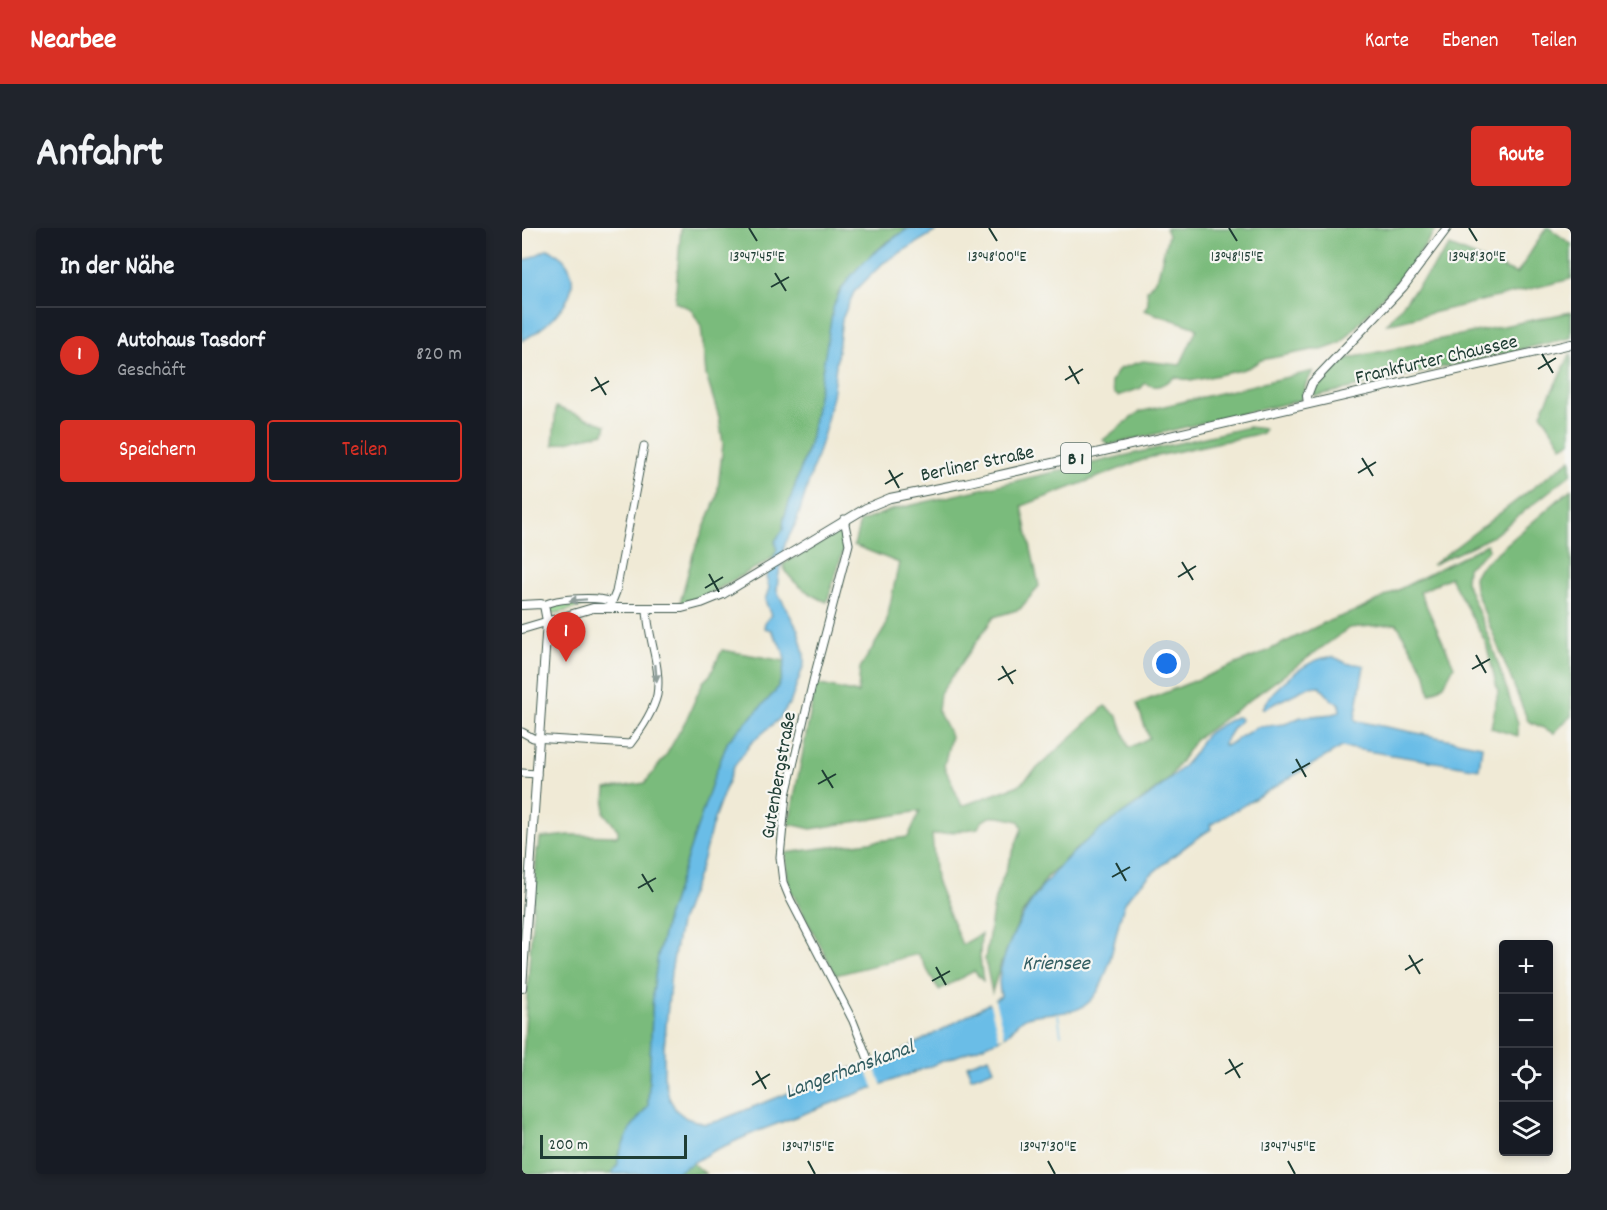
<!DOCTYPE html>
<html lang="de">
<meta charset="utf-8">
<style>
:root{--surface:#171b24;--page:#20242c;--text:#f1f3f6;--muted:#9ea1a6;--line:#363941;--accent:#d93025}
body{margin:0;font-family:Dekko,sans-serif;background:var(--page);color:var(--text)}
.controls{position:absolute;right:18px;bottom:18px;display:grid;overflow:hidden;border-radius:6px;box-shadow:0 3px 9px #0003}
.controls button{width:54px;height:54px;display:grid;place-items:center;padding:0;border:0;border-bottom:2px solid var(--line);background:var(--surface);color:var(--text);font:30px sans-serif}
.scale{position:absolute;left:18px;bottom:15px;width:147px;box-sizing:border-box;padding-left:6px;border:3px solid #1f3d34;border-top:0;font-size:16px;line-height:21px;white-space:nowrap;color:#1f3d34;-webkit-text-stroke:4px #f6f6f2;paint-order:stroke}
.you{position:absolute;left:645px;top:436px;width:21px;height:21px;margin:-15px;border:4px solid #fff;border-radius:50%;background:#1a73e8;box-shadow:0 0 0 9px #1a73e833}
.badge{display:grid;place-items:center;width:39px;height:39px;border-radius:50%;background:var(--accent);color:#fff;font-size:20px;font-weight:700}
.pin{position:absolute;translate:-50% -50px;filter:drop-shadow(0 2px 3px #0008)}
.pin::after{content:'';position:absolute;top:32px;width:21px;height:18px;background:inherit;clip-path:polygon(0 0,100% 0,50% 100%)}
.list{margin:0;padding:0;list-style:none}
h2{display:flex;justify-content:space-between;align-items:center;height:78px;margin:0;padding:0 24px;font-size:26px}
h2 small{font-size:20px;font-weight:400;color:var(--muted)}
.list li{display:grid;grid-template-columns:39px 1fr auto;gap:18px;align-items:center;box-sizing:border-box;height:96px;padding:0 24px;border-top:2px solid var(--line)}
.list b{display:block;font-size:22px;white-space:nowrap}
.list p{margin:0;font-size:20px;white-space:nowrap;color:var(--muted)}
.list em{font-size:20px;font-style:normal;color:var(--muted)}
.actions{display:flex;gap:12px;padding:18px 24px}
.actions a{flex:1;padding:14px 0;border:2px solid var(--accent);border-radius:6px;text-align:center;font-size:21px;color:var(--accent)}
.actions .main{background:var(--accent);color:#fff}
.icon{flex:none;width:33px;height:33px;fill:none;stroke:currentColor;stroke-width:2;stroke-linecap:round;stroke-linejoin:round}
.map{position:relative;flex:none;width:1049px;height:946px;overflow:hidden;border-radius:6px}
header{display:flex;align-items:center;gap:36px;box-sizing:border-box;height:84px;padding:0 30px;background:var(--accent);color:#fff}
header strong{font-size:28px}
nav{display:flex;gap:33px;margin-inline-start:auto;font-size:21px}
.intro{display:flex;align-items:center;justify-content:space-between;box-sizing:border-box;height:144px;padding:0 36px}
h1{margin:0;font-size:42px}
.button{padding:15px 27px;border-radius:6px;background:var(--accent);color:#fff;font-size:21px;font-weight:700}
main{display:flex;gap:36px;padding:0 36px}
aside{flex:1;background:var(--surface);border-radius:6px;box-shadow:0 3px 9px #0003}
.map>svg:first-child{display:block}
.green{fill:#98db92;stroke:#5c8c63;stroke-width:1.5}
.forest{fill:#7abb7c;stroke:#4c7c58;stroke-width:1.5}
.water{fill:#6bbde7;stroke:#457d8e;stroke-width:1.5}
.pier{fill:#f0ead6}
.lines{fill:none;stroke-linecap:round;stroke-linejoin:round}
.stream{stroke:#6bbde7;stroke-width:1.5}
.minor-casing{stroke:#3e574c;stroke-width:9}
.major-casing{stroke:#3e574c;stroke-width:10}
.minor{stroke:#fff;stroke-width:7}
.major{stroke:#fff;stroke-width:8}
.oneway{fill:#8f9e9a}
.ticks{fill:none;stroke:#1f3d34;stroke-width:2}
.labels{text-anchor:middle;stroke-width:4.5;stroke-linejoin:round;paint-order:stroke}
.shield{fill:#f6f6f2;stroke:#60746d;stroke-width:1.5}
.shield-label{font-size:18px;font-weight:bold;fill:#1f3d34}
.street-label{font-size:20px;fill:#1f3d34;stroke:#f6f6f2}
.water-label{font-size:21px;font-style:italic;fill:#325d61;stroke:#f6f6f2}
.ticks-label{font-size:15px;text-anchor:middle;fill:#1f3d34;stroke:#f6f6f2;stroke-width:4.5;stroke-linejoin:round;paint-order:stroke}
</style>
<header>
<strong>Nearbee</strong>
<nav><a>Karte</a><a>Ebenen</a><a>Teilen</a></nav>
</header>
<div class="intro"><h1>Anfahrt</h1><a class="button">Route</a></div>
<main>
<aside>
<h2>In der Nähe<small></small></h2>
<ul class="list">
<li><span class="badge">1</span><div><b>Autohaus Tasdorf</b><p>Geschäft</p></div><em>820 m</em></li>
</ul>
<div class="actions"><a class="main">Speichern</a><a>Teilen</a></div>
</aside>
<div class="map">
<svg width="1049" height="946" viewBox="0 0 1049 946">
<rect width="100%" height="100%" fill="#f6f6f2"/>
<filter id="ink" filterUnits="userSpaceOnUse"><feTurbulence type="fractalNoise" baseFrequency=".0167" numOctaves="2"/><feDisplacementMap in="SourceGraphic" scale="12" xChannelSelector="R" yChannelSelector="G"/><feConvolveMatrix kernelMatrix="1 2 1 2 8 2 1 2 1" color-interpolation-filters="sRGB"/></filter>
<filter id="wash" filterUnits="userSpaceOnUse"><feTurbulence type="fractalNoise" baseFrequency=".008" numOctaves="4" result="noise"/><feDisplacementMap in="SourceGraphic" scale="24" xChannelSelector="R" yChannelSelector="G"/><feGaussianBlur stdDeviation="1.35" result="paint"/><feColorMatrix in="noise" values="0 0 0 0 0 0 0 0 0 0 0 0 0 0 0 0 0 1.4 0 .05"/><feComposite in="paint" operator="in"/></filter>
<g filter="url(#wash)">
<rect width="100%" height="100%" fill="#f0ead6"/>
<path class="green" d="M74 373 84 375 66 377 34 385 29 384 28 381 30 378 35 377Z"/>
<g class="forest">
<path d="M159 0H387L362 16 336 40 316 65 301 139 288 214 262 290 261 302 253 313 255 322C249 335 238 337 226 344 203 357 184 370 158 375L171 326 195 269 201 216 197 189 184 147 179 98 169 81 153 74Z"/>
<path d="M643 0H915L886 41 819 115 800 122H790L739 132 728 139 719 142 669 153 653 149C642 155 635 163 623 155L619 160 596 168 592 165 589 154 597 141 621 133 658 137 675 101 672 99 622 82 626 76 625 62 636 48 646 7Z"/>
<path d="M1024 0H1027L1049 16V51L865 96 928 18 995 46Z"/>
<path d="M1049 84V110L794 168 790 164 823 131Z"/>
<path d="M1049 125V213L1040 218 1019 185Z"/>
<path d="M791 143 784 156 779 172 587 217 581 212 617 184Z"/>
<path d="M34 179 84 197 82 205 31 217Z"/>
<path d="M726 199 743 201 740 205 626 230 500 278 517 358 498 381 472 389 418 466 416 483 429 508 422 538 440 578 497 557 583 478 596 489 607 520 627 510 615 476 739 426 804 394 839 381 965 316 967 322 945 340 944 354 968 412 996 495V508L969 500 976 464 964 415 928 349 898 364 932 438 922 457 908 466 904 446 875 396 827 400 674 511 646 552 554 621 525 649 500 686 479 735 470 764 463 732 473 670 500 600 497 593C480 590 465 582 456 600L410 607 414 652 440 717 459 706 458 729 461 753 452 743 417 762 396 726 314 747 267 659 263 625 386 609 398 583 289 601 267 596 294 456 336 465 338 440 363 400 377 335 332 317 338 294 369 282Z"/>
<path d="M1049 231V246L971 308 910 337Z"/>
<path d="M1049 261V488L1032 505 1006 493 953 361 952 349 957 340Z"/>
<path d="M316 304 322 309 323 317 305 374C290 368 265 353 261 336Z"/>
<path d="M200 422 263 433 259 452 253 464 206 513 191 552 145 690 136 728 131 764 126 878 108 901 96 936 89 946H0V842L15 621H17L18 610 48 607 96 608V602L82 585 84 561 123 555 143 529 164 492 181 454 188 447Z"/>
<path d="M169 934 184 946H152Z"/>
</g>
<g class="water">
<path d="M387 0H419L361 35 332 64 320 91 310 168 303 202 274 295 263 316 256 351 255 363 276 402 282 425V436L269 473 257 491 229 515 211 540 192 591 178 641 158 695 149 744 142 821V848L147 870 154 882 164 890 183 896 196 893 329 840 346 843C389 816 436 795 479 768 474 750 480 735 486 719 505 671 537 633 578 602 599 586 622 573 642 556 652 548 662 538 671 527 676 521 677 514 683 508 691 500 704 494 714 489L718 490 719 492 711 500 701 516 704 518 735 499 763 496 779 489 811 486 818 484 817 475 811 473 797 458 786 459 742 481 740 480C751 460 787 428 811 429 816 430 819 433 824 435 830 437 836 435 842 438L833 491 835 493 960 518 957 541 820 519 688 597 689 601C671 612 611 657 603 675 592 702 589 754 568 773 550 791 524 781 503 790 495 793 493 800 487 805 480 811 468 815 459 819L236 903 189 924 152 946H89L96 936V928L108 901 126 878 131 764 136 728 145 690 191 552 206 513 253 464 259 452 263 433 261 422 249 402 242 400 243 394 249 388 243 372 247 360 244 349 255 322 253 313 261 302 262 290 288 214 311 80C323 44 356 20 387 0Z"/>
<path d="M26 21C31 24 38 27 42 32 68 63 26 99 0 113V34Z"/>
<path d="M467 829 472 841 449 850 445 837Z"/>
</g>
<g class="pier">
<path d="M472 769 483 809 477 810 467 772Z"/>
<path d="M352 836 361 861 353 864 344 840Z"/>
</g>
<g class="lines">
<path class="stream" d="M536 786 539 807"/>
</g>
</g>
<g filter="url(#ink)">
<g class="lines">
<defs>
<g id="minor">
<path d="M322 291 327 316 291 453 264 567 258 629 261 654 268 671 331 793 346 831"/>
<path d="M22 377C35 370 77 368 90 374"/>
<path d="M90 380V374L94 364 122 218"/>
<path d="M0 504 11 510 108 516C118 503 131 484 135 467 140 438 125 409 125 380"/>
<path d="M0 545 15 546"/>
</g>
<g id="major">
<path d="M786 176 785 168 790 155 881 59 925 0"/>
<path d="M0 377 19 376 22 377 25 393 0 760"/>
<path d="M0 401 71 380H160L179 375 201 366 344 280 368 270 443 255 1049 116"/>
</g>
</defs>
<use href="#minor" class="minor-casing"/>
<use href="#major" class="major-casing"/>
<use href="#minor" class="minor"/>
<use href="#major" class="major"/>
</g>
<defs><path id="oneway-solid" d="M-6-.8H1V-3.2L6.5 0L1 3.2V.8H-6Z" transform="scale(1.5)"/></defs>
<g class="oneway">
<use href="#oneway-solid" transform="translate(56 372) rotate(176)"/>
<use href="#oneway-solid" transform="translate(134 445) rotate(85)"/>
</g>
</g>
<path class="ticks" d="M227 0 235 13M467 0 475 13M707 0 715 13M947 0 955 13M253 45 264 63M249 59 267 49M1020 126 1031 145M547 138 557 156M1016 141 1034 130M73 149 84 167M543 152 561 141M69 163 87 153M840 230 851 248M367 242 377 260M836 245 854 234M363 256 381 245M660 334 671 352M187 346 197 364M656 349 674 338M183 360 201 349M954 427 964 445M480 438 491 456M950 441 968 431M476 452 494 442M774 531 784 549M300 542 311 560M770 545 788 535M296 556 314 546M594 635 604 653M120 646 131 664M590 649 608 639M116 660 134 650M887 727 898 746M414 739 424 757M883 742 901 731M410 753 428 743M707 831 718 850M234 843 244 861M703 846 721 835M230 857 248 846M286 933 293 946M526 933 533 946M766 933 773 946"/>
<g class="labels">
<rect class="shield" x="539" y="215" width="30" height="30" rx="4.5"/>
<g class="shield-label">
<text x="554" y="236">B 1</text>
</g>
<g class="street-label">
<text transform="translate(914 130) rotate(-13)" y="7">Frankfurter Chaussee</text>
<text transform="translate(455 234) rotate(-12)" y="7">Berliner Straße</text>
<text transform="translate(255 547) rotate(-80)" y="7">Gutenbergstraße</text>
</g>
<g class="water-label">
<text x="534" y="741">Kriensee</text>
<text transform="translate(327 840) rotate(-20)" y="7">Langerhanskanal</text>
</g>
</g>
<g class="ticks-label">
<text x="715" y="33">13°48'15"E</text>
<text x="955" y="33">13°48'30"E</text>
<text x="235" y="33">13°47'45"E</text>
<text x="475" y="33">13°48'00"E</text>
<text x="286" y="923">13°47'15"E</text>
<text x="526" y="923">13°47'30"E</text>
<text x="766" y="923">13°47'45"E</text>
</g>
</svg>
<div class="controls">
<button>+</button>
<button>−</button>
<button><svg class="icon" aria-label="locate" viewBox="0 0 24 24"><circle cx="12" cy="12" r="6"/><path d="M12 2v4M12 18v4M2 12h4M18 12h4"/></svg></button>
<button><svg class="icon" aria-label="layers" viewBox="0 0 24 24"><path d="M12 4l9 5-9 5-9-5zM3 14l9 5 9-5"/></svg></button>
</div>
<div class="scale">200 m</div>
<div class="you"></div>
<div class="pin badge" style="left:44px;top:434px">1</div>
</div>
</main>
